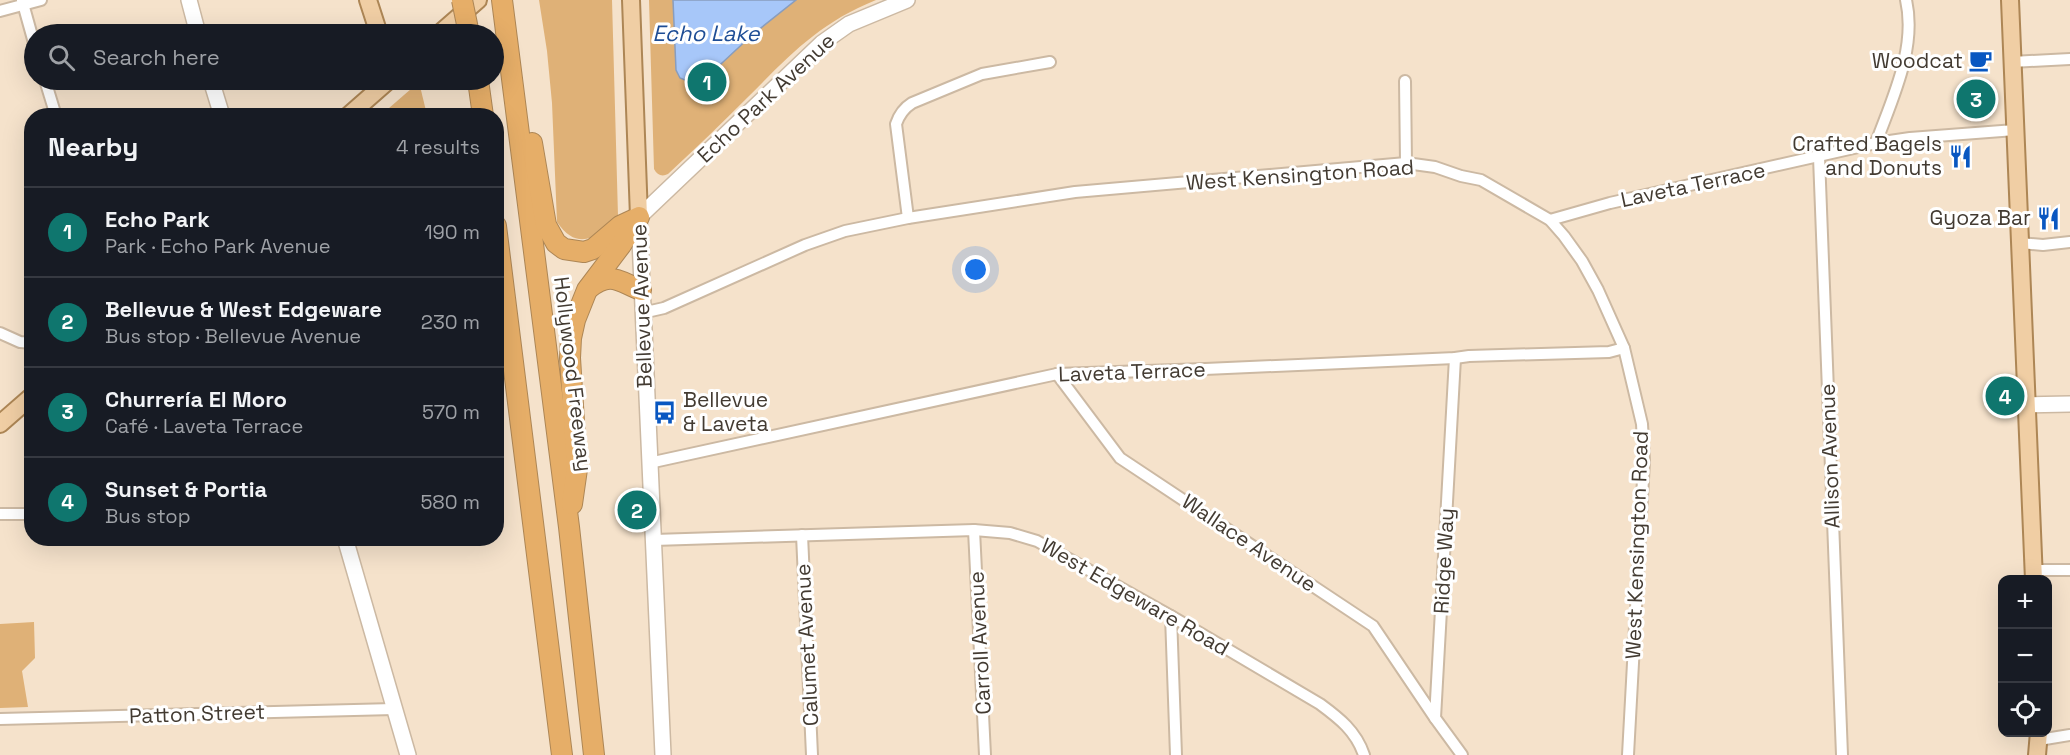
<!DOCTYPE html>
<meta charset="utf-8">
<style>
:root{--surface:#171b24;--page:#20242c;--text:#f1f3f6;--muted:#9ea1a6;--line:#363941;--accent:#0f766e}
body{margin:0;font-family:"Space Grotesk",sans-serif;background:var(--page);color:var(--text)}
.controls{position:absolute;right:18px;bottom:18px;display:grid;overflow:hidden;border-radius:12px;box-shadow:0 6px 24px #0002}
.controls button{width:54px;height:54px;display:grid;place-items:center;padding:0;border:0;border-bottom:2px solid var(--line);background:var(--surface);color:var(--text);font:30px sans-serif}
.you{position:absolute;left:976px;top:270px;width:21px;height:21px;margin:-15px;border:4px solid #fff;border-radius:50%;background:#1a73e8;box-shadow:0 0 0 9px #1a73e833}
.badge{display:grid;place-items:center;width:39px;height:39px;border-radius:50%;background:var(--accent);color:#fff;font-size:20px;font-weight:700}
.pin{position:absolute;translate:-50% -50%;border:3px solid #fff;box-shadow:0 2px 6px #0006}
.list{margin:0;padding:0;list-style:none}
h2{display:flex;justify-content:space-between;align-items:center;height:78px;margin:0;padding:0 24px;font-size:26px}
h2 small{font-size:20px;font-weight:400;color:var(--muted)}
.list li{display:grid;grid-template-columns:39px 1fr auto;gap:18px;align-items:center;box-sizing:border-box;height:90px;padding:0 24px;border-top:2px solid var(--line)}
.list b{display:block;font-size:22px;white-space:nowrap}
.list p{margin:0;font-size:20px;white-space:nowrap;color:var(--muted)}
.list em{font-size:20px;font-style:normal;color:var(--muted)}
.icon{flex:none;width:33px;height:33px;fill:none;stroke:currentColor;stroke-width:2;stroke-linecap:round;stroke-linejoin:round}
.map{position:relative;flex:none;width:2070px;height:755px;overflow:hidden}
.search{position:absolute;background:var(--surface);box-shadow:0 6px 24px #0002;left:24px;top:24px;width:480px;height:66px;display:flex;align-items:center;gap:15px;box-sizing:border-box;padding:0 21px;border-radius:33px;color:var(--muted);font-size:22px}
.panel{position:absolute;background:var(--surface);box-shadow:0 6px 24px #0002;left:24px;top:108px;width:480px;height:438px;border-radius:24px}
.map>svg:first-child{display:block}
.green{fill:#dfb177}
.water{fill:#a7c7f9;stroke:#899dbd;stroke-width:1.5}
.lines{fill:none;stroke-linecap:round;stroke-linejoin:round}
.street-casing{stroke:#ccb9a3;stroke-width:14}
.secondary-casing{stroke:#ccb9a3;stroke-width:18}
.primary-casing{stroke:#ad8655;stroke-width:20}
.highway-casing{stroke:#ad8655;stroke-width:22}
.street{stroke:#fff;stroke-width:10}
.secondary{stroke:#fff;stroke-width:15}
.primary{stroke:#f0cea4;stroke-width:16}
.highway{stroke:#e6ae68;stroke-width:20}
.highway-bridge-casing{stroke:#ad8655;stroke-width:22;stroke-linecap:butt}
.highway-bridge{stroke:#e6ae68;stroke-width:20}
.labels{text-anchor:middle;stroke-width:6;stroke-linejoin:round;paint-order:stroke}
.poi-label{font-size:21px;fill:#433b32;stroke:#fff;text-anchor:end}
.street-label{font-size:21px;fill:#433b32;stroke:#fff}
.water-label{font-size:22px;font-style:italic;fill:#1e4d95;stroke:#fff}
</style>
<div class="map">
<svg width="2070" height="755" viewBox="0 0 2070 755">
<rect width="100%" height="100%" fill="#f5e2cb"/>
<g class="green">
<path d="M539 0H612L618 216C599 237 578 253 557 222L552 103 547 51Z"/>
<path d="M649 0H876C819 23 790 55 748 97 722 123 695 149 668 174 662 177 657 175 654 169Z"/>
<path d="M419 82 427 115H381Z"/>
<path d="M34 622 35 658 22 671 28 707 0 708V624Z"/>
</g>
<path class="water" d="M673 0H796L752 35 708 76 685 80 680 78 676 70Z"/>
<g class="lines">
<defs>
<g id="street">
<path d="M22 0 34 43"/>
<path d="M0 11 41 0"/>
<path d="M2012 62 2070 59"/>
<path d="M45 80 56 116"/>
<path d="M1405 81 1406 163"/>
<path d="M1876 143C1892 99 1917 48 1906 0"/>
<path d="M1819 157 1842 755"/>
<path d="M908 218 896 124C899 115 904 108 912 103L982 74 1050 62"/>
<path d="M1550 220 1610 203 1876 143 1910 138 2015 130"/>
<path d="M2020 243 2043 245 2070 242"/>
<path d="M642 313 664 308 805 245 845 231 908 218 1075 192 1406 163 1435 167 1461 176 1481 180 1550 220 1564 236 1582 261 1598 290 1624 348 1642 424 1644 461 1628 755"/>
<path d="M0 333 20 342 32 343"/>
<path d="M1455 358 1435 718 1462 755"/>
<path d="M1057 374 1120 458 1373 626 1435 718"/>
<path d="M649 463 1057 374 1205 369 1455 358 1469 356 1609 352 1624 348"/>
<path d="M0 514H32"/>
<path d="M974 530 985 755"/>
<path d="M802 535 812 755"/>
<path d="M654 540 974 530 1010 533 1037 541 1171 616 1320 704C1339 718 1356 731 1364 755"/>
<path d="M2034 570H2070"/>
<path d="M1171 616 1176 755"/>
<path d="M0 719 394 709"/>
<path d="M2039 740 2070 735"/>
</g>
<g id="secondary">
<path d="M189 0 198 34"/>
<path d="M211 80 222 116"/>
<path d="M2026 405 2070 404"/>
<path d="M345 538 408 755"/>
<path d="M663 755 639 217 822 43 849 24 907 0"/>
</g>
<g id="primary">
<path d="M368 0 379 34"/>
<path d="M631 0 639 217"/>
<path d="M2010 0 2034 580"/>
<path d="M439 34 478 0"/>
<path d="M348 116 389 80"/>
<path d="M0 424 32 396"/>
<path d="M2037 755 2039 732"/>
</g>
<g id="highway">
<path d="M502 0 569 527 594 755"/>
<path d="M478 80 483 116"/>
<path d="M532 143 546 225 556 243 564 249 584 252 593 249 620 226 635 219"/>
<path d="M496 226 562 755"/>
<path d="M589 288C611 271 618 281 641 290"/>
<path d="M572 504 577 469 570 358 571 338 575 320 587 290 621 245 639 217"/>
</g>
</defs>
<use href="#street" class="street-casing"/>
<use href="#secondary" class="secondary-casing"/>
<use href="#primary" class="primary-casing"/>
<use href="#highway" class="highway-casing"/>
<use href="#street" class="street"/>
<use href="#secondary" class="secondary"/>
<use href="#primary" class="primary"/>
<use href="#highway" class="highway"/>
<defs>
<path id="highway-bridge" d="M462 0 469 34"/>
</defs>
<use href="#highway-bridge" class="highway-bridge-casing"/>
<use href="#highway-bridge" class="highway-bridge"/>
</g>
<defs>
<symbol id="cafe-bare" viewBox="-9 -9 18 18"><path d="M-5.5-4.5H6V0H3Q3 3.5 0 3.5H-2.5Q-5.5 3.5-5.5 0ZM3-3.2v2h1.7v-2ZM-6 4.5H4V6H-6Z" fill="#0957c1" stroke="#fff" stroke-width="2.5" paint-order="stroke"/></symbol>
<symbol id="restaurant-bare" viewBox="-9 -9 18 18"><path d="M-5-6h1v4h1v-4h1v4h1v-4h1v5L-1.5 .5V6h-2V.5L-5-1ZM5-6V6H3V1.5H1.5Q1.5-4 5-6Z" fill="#0957c1" stroke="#fff" stroke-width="2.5" paint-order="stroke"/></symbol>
<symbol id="bus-bare" viewBox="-9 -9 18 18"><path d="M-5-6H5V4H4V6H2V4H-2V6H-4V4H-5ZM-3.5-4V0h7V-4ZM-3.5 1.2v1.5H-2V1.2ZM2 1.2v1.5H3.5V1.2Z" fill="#0957c1" stroke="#fff" stroke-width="2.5" paint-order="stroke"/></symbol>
</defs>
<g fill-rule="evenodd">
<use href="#cafe-bare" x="1964" y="44" width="33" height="33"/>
<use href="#restaurant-bare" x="1944" y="140" width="33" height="33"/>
<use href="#restaurant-bare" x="2032" y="202" width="33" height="33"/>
<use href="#bus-bare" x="648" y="396" width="33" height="33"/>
</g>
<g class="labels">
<g class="poi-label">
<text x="1963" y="68">Woodcat</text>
<text x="1942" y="151">Crafted Bagels<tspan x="1942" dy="24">and Donuts</tspan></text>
<text x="2031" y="225">Gyoza Bar</text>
<text x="683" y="407" text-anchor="start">Bellevue<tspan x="683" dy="24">&amp; Laveta</tspan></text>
</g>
<g class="street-label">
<text transform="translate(766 98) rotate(-43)" y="7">Echo Park Avenue</text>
<text transform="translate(1300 175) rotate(-4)" y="7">West Kensington Road</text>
<text transform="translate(1693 185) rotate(-12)" y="7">Laveta Terrace</text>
<text transform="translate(642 306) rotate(-92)" y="7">Bellevue Avenue</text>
<text transform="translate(1132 372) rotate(-2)" y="7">Laveta Terrace</text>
<text transform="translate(573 374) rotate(83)" y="7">Hollywood Freeway</text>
<text transform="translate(1830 456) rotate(-92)" y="7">Allison Avenue</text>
<text transform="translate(1249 543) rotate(34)" y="7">Wallace Avenue</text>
<text transform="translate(1637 545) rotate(-88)" y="7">West Kensington Road</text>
<text transform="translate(1444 561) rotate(-87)" y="7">Ridge Way</text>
<text transform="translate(1135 597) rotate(30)" y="7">West Edgeware Road</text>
<text transform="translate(980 643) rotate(-93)" y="7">Carroll Avenue</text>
<text transform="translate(807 645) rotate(-93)" y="7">Calumet Avenue</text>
<text transform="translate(197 714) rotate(-2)" y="7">Patton Street</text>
</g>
<g class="water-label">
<text x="706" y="41">Echo Lake</text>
</g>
</g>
</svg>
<div class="controls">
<button>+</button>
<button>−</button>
<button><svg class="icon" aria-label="locate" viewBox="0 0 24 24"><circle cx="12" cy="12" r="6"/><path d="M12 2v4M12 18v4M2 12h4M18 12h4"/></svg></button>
</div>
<div class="you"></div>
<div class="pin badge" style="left:707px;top:82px">1</div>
<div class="pin badge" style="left:637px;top:510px">2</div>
<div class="pin badge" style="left:1976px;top:99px">3</div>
<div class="pin badge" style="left:2005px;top:396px">4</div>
<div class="search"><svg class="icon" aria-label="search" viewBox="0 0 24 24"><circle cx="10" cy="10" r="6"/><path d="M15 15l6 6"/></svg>Search here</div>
<section class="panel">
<h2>Nearby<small>4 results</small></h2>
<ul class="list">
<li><span class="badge">1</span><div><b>Echo Park</b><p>Park · Echo Park Avenue</p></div><em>190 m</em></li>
<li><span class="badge">2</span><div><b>Bellevue &amp; West Edgeware</b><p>Bus stop · Bellevue Avenue</p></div><em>230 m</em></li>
<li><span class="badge">3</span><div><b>Churrería El Moro</b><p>Café · Laveta Terrace</p></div><em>570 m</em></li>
<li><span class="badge">4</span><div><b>Sunset &amp; Portia</b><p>Bus stop</p></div><em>580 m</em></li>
</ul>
</section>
</div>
